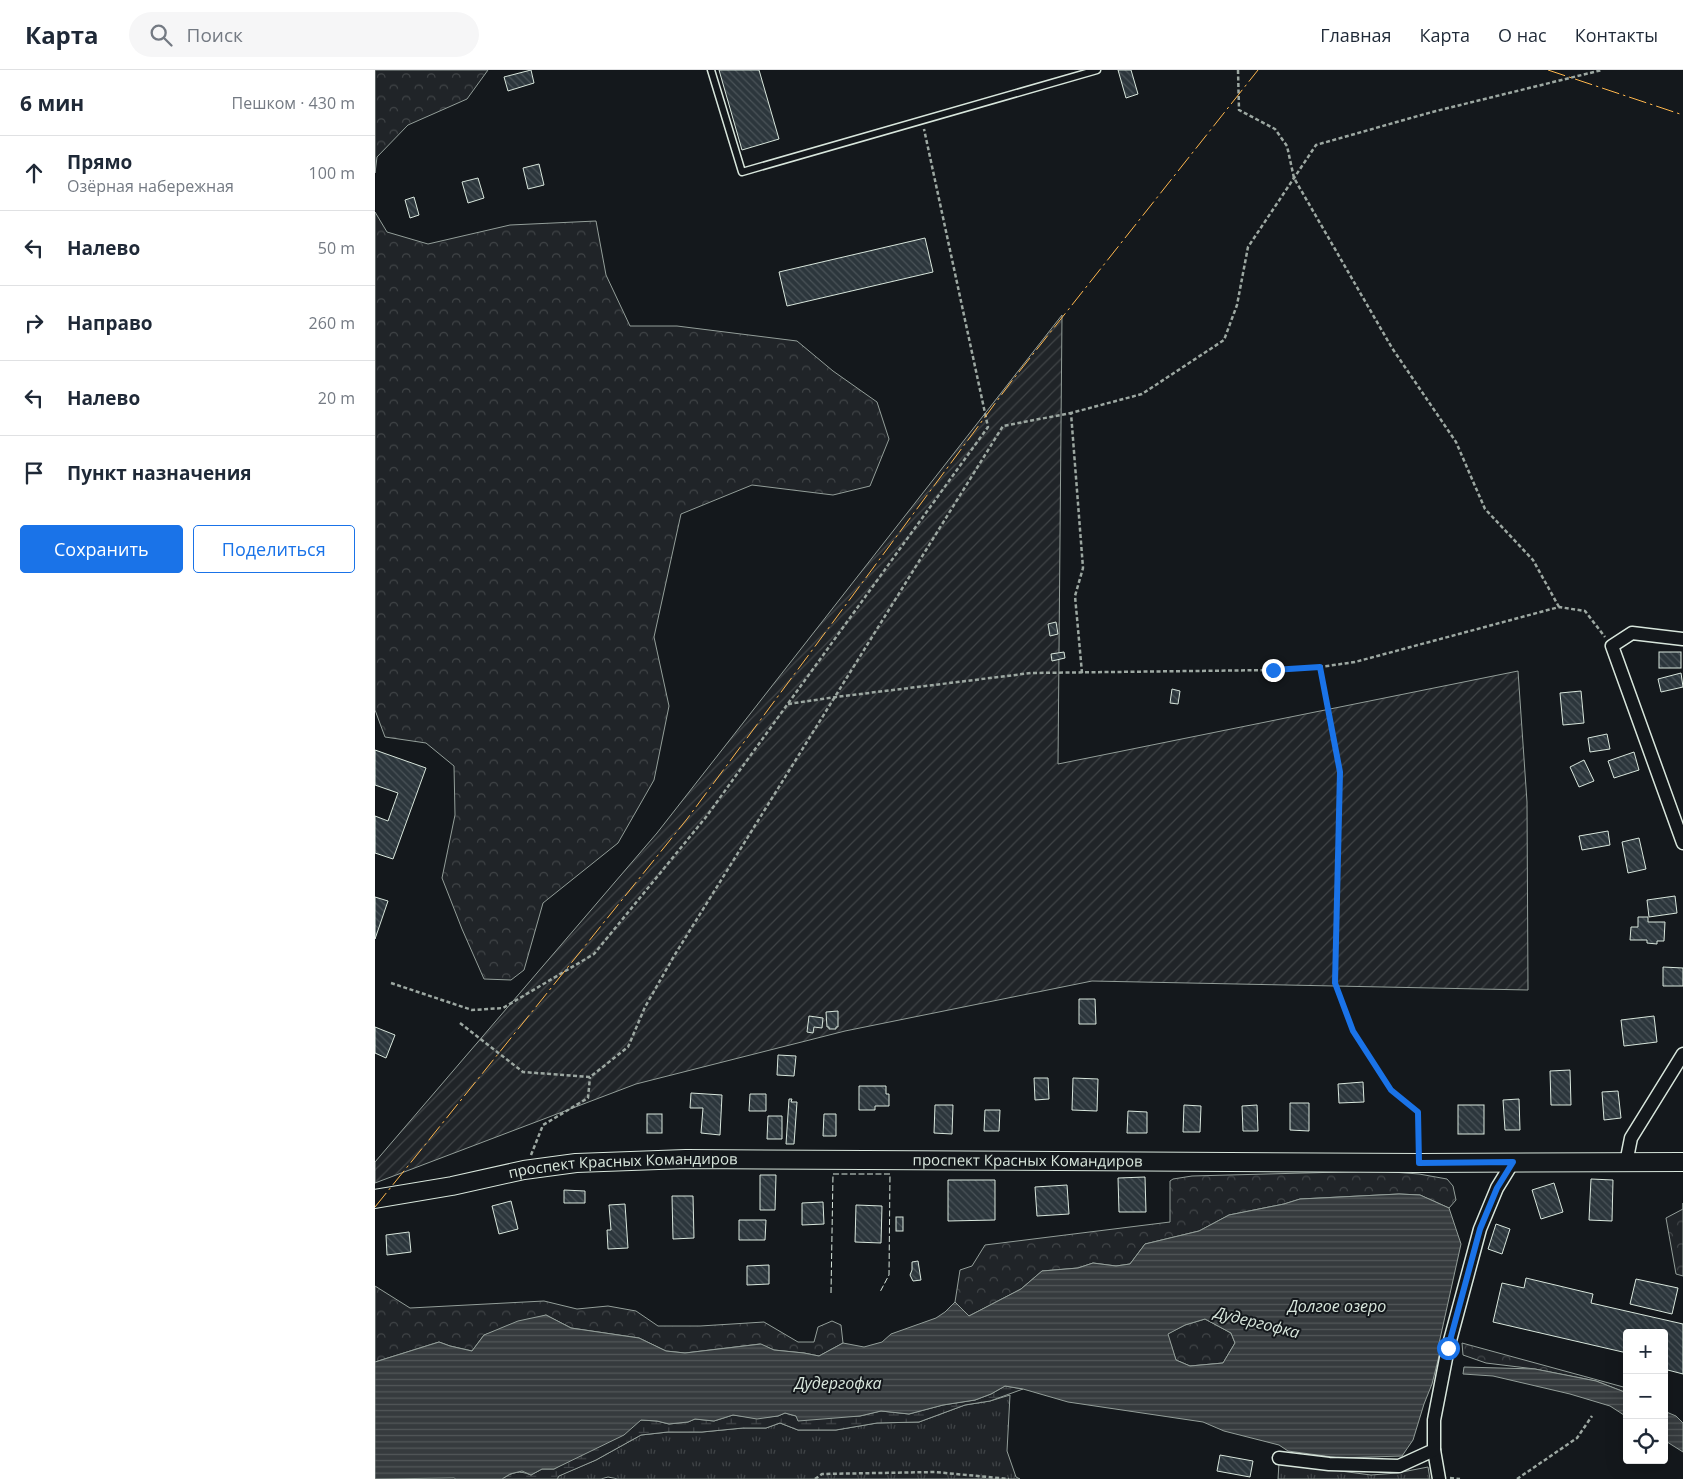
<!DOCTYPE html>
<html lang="ru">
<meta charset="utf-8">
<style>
:root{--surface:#fff;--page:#f6f6f7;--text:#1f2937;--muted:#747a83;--line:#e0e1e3;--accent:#1a73e8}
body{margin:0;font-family:"Open Sans",sans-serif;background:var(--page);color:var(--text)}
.controls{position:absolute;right:15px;bottom:15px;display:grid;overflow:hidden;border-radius:5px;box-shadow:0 5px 20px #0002}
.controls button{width:45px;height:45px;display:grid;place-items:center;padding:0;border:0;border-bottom:1px solid var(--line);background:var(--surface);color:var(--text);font:25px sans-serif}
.stop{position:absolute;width:15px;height:15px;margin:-11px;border:4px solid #1a73e8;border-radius:50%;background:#fff}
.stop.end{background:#1a73e8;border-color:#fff;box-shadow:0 1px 5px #0008}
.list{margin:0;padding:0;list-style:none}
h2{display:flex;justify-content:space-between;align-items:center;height:65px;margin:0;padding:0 20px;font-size:21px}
h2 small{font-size:16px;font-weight:400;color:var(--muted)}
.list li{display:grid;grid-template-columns:32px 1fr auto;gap:15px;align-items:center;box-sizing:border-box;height:75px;padding:0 20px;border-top:1px solid var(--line)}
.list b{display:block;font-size:19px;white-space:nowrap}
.list p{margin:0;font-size:16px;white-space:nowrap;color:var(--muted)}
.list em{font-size:16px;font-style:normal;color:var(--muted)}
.actions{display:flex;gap:10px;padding:15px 20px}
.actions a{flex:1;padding:11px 0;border:1px solid var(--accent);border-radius:5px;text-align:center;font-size:18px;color:var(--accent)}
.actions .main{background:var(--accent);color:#fff}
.icon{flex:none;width:28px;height:28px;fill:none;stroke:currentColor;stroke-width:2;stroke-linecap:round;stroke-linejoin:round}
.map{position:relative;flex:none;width:1308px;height:1409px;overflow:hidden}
header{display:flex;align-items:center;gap:30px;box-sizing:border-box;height:70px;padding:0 25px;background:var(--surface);border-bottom:1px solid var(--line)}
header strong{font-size:24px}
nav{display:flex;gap:28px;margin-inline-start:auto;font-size:18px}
.search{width:350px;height:45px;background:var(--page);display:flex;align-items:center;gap:12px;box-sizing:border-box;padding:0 18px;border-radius:28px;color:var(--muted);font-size:19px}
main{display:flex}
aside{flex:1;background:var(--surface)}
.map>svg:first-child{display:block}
.grass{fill:url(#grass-tufts);stroke:#939e99}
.forest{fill:url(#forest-crowns);stroke:#939e99}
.wetland{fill:url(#wetland-marsh);stroke:#939e99}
.garden{fill:url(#garden-furrows);stroke:#939e99}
.water{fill:url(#water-rules);stroke:#939e99;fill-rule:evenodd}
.building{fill:url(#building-back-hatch);stroke:#d8e6dc}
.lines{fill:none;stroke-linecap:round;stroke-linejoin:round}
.lane-casing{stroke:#d8e6dc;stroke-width:9}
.street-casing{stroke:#d8e6dc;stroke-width:15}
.secondary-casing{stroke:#d8e6dc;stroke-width:20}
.path{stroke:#9da8a2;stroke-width:2.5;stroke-dasharray:4 2.5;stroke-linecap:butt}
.lane{stroke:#14181c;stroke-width:6}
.street{stroke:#14181c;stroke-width:12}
.secondary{stroke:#14181c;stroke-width:18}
.fence{stroke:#d8e6dc;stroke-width:1;stroke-dasharray:6 2.5;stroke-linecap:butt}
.power{stroke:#ffb74d;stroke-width:1;stroke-dasharray:18 4 2.5 4;stroke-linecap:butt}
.route{stroke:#1a73e8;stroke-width:6}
.labels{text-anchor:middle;stroke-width:4;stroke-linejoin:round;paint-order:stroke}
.street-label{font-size:15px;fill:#d8e6dc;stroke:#14181c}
.water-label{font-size:16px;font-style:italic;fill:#d8e6dc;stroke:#14181c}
</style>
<header>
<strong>Карта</strong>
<div class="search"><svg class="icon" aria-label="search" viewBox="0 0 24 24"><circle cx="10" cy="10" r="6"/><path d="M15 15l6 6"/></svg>Поиск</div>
<nav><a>Главная</a><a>Карта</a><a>О нас</a><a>Контакты</a></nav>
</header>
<main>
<aside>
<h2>6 мин<small>Пешком · 430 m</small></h2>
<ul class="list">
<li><svg class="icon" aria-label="ahead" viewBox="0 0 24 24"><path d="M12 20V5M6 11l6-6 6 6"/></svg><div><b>Прямо</b><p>Озёрная набережная</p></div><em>100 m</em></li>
<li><svg class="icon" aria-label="left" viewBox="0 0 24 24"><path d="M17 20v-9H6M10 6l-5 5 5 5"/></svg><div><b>Налево</b></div><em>50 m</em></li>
<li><svg class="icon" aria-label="right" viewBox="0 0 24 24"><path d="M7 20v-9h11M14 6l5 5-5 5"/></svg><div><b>Направо</b></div><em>260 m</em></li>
<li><svg class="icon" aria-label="left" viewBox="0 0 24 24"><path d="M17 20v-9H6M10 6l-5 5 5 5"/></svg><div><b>Налево</b></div><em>20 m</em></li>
<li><svg class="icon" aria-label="arrive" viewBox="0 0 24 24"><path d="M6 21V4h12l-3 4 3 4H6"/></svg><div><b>Пункт назначения</b></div></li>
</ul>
<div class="actions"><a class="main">Сохранить</a><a>Поделиться</a></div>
</aside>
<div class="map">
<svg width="1308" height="1409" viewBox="0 0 1308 1409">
<defs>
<pattern id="grass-tufts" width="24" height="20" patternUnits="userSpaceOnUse" patternTransform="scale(1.25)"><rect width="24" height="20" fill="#202428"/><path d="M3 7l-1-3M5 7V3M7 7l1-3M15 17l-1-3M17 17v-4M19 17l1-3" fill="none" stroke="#404447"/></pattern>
<pattern id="forest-crowns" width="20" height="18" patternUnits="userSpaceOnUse" patternTransform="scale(1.25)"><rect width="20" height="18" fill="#202428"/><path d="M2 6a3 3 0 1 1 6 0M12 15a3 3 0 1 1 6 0" fill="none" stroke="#404447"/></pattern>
<pattern id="wetland-marsh" width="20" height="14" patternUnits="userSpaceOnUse" patternTransform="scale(1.25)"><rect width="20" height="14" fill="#202428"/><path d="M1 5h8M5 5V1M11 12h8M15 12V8" fill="none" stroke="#404447"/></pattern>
<pattern id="garden-furrows" width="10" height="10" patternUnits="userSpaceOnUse" patternTransform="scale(1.25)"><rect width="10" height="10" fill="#202428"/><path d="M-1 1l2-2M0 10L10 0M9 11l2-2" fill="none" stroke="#404447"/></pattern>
<pattern id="water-rules" width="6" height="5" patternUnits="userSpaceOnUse" patternTransform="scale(1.25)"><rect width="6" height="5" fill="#363b3e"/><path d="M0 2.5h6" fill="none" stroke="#525759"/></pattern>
<pattern id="building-back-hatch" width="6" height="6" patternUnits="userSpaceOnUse" patternTransform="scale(1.25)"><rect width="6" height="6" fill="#2c363c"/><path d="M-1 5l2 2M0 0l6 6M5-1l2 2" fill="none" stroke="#4a5358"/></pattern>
</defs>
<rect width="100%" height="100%" fill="#14181c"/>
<g class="grass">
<path d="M635 1325 632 1381 641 1407 645 1409H243L233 1407 226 1409H182L183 1406 221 1390 266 1365 293 1362H327L368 1358H391L405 1353 423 1360H461L502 1353 544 1352 590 1335 615 1331Z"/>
<path d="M904 1393 996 1405 1022 1403 1053 1397 1055 1409H903Z"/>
</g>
<g class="forest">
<path d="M0 0H113L92 29 33 55 2 87 0 103Z"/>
<path d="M0 142 12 162 53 174 135 155 221 151 231 205 255 256H302L422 271 458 301 502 332 514 369 495 416 458 425 377 415 306 444 279 567 294 636 279 710 243 773 168 833 149 900 136 910 109 909 87 859 67 808 80 745 79 696 51 673 10 667 0 640Z"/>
<path d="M1004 1101 1044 1104 1072 1109 1078 1116 1081 1130 1074 1138 1045 1125 1024 1124 925 1129 909 1134 854 1145 824 1161 770 1174 755 1194 741 1196 718 1193 703 1198 667 1201 646 1219 594 1246 580 1232 585 1200 597 1196 610 1175 795 1152V1111L798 1109 817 1106Z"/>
<path d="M1308 1133V1206L1301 1204 1291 1148 1308 1139Z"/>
<path d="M0 1216 35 1238 169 1231 202 1239 233 1236 261 1241 283 1256H325L389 1252 423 1272H439L443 1257 457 1251 466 1255 468 1273 444 1286 429 1283 399 1280 385 1274 310 1283 291 1281 264 1268 196 1258 171 1245 109 1265 97 1281 75 1276 64 1272 0 1292Z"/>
<path d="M830 1249 856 1263 860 1273 848 1293 815 1296 801 1290 792 1264 810 1255Z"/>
<path d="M1087 1273 1252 1318V1323L1221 1311 1160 1299 1111 1293 1088 1285Z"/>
</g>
<path class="wetland" d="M630 1316 648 1319 615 1331 590 1335 544 1352 502 1353 461 1360H423L405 1353 391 1358H368L327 1362H293L266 1365 221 1390 184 1406 182 1409H127C138 1402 144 1400 156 1405L167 1399H179L266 1350 282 1351 294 1354 313 1352 320 1349 339 1351 358 1345 382 1348 403 1346 410 1343 421 1346H485L506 1341 534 1344 568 1335 600 1330 616 1324Z"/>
<path class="garden" d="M687 245 683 694 1143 601 1152 732 1153 920 717 911 470 961 261 1014 0 1113V1092L282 763Z"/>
<g class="water">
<path d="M1024 1124 1045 1125 1074 1138 1086 1174 1063 1278 1065 1282 1057 1314 1049 1334 1038 1370 1027 1386 965 1388 913 1381 904 1375 849 1361 828 1352 693 1332 648 1319 630 1316 616 1324 600 1330 568 1335 534 1344 506 1341 485 1346 423 1351 421 1346 410 1343 403 1346 382 1349 358 1345 339 1351 320 1349 313 1352 294 1354 282 1351 266 1350 249 1365 179 1399H167L156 1405 147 1401 135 1404 127 1409H81L79 1408 0 1409V1292L64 1272 75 1276 97 1281 109 1265 143 1251 171 1245 196 1258 264 1268 291 1281 310 1283 386 1274 399 1280 429 1283 444 1286 468 1273 489 1277 507 1272 516 1264 561 1248 570 1242 580 1232 594 1246 646 1219 667 1201 703 1198 718 1193 741 1196 755 1194 770 1174 824 1161 854 1145 909 1134 925 1129ZM830 1249 856 1263 860 1273 848 1293 815 1296 801 1290 793 1264 810 1255Z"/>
<path d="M1089 1297 1160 1299 1221 1311 1252 1323V1347L1235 1336 1195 1324 1118 1306 1088 1304Z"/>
<path d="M1289 1341 1301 1346 1308 1353V1382L1289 1370Z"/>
</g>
<g class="building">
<path d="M156 0 159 13 133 21 129 7Z"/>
<path d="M344 0H384L404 69 367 80Z"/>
<path d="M743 0H756L763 24 751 28Z"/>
<path d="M164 94 169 115 153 119 148 98Z"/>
<path d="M103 108 109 128 93 133 87 112Z"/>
<path d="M39 127 44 145 35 148 30 130Z"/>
<path d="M550 168 558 202 412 236 404 202Z"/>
<path d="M681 552 683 564 675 566 673 554Z"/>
<path d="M689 582 690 588 677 591 676 584Z"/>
<rect x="1284" y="582" width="22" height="16"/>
<path d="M1306 603 1308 617 1286 622 1283 609Z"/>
<path d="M797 619 805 621 803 634 795 633Z"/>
<path d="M1206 621 1209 653 1188 655 1185 623Z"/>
<path d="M1232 664 1235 679 1215 682 1213 668Z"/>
<path d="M0 680 51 698 18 789 0 783V746L13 751 23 723 0 715Z"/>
<path d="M1259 682 1264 700 1239 708 1233 691Z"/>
<path d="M1209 690 1219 711 1204 717 1195 697Z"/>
<path d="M1233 761 1235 775 1207 780 1204 766Z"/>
<path d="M1264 768 1271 799 1253 803 1247 772Z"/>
<path d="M1300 826 1302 843 1274 847 1272 830Z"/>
<path d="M0 827 13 831 0 869Z"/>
<path d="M1263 847H1273V852H1290L1289 871H1282V874L1272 873V870H1255L1256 857H1263Z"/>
<path d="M1288 897 1308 898V916H1288Z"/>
<path d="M704 929H720L721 954H704Z"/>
<path d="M463 941V957H461V959H454V957H452L451 942Z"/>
<path d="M434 946 448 948 447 958 439 957 438 963 432 962Z"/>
<path d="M1279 946 1282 972 1249 976 1246 950Z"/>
<path d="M0 957 20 965 11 988 0 983Z"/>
<path d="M403 985 421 986 419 1006 402 1005Z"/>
<path d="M1195 1000 1196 1035H1176L1175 1001Z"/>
<path d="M659 1008H673L674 1029 660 1030Z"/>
<path d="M698 1008 723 1009 722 1041 697 1040Z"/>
<path d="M988 1012 989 1032 964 1033 963 1014Z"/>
<path d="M484 1016H511V1024H514V1036H500V1040H484Z"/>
<path d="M1243 1021 1246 1048 1229 1050 1227 1022Z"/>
<path d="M316 1023 347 1025 345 1065 326 1063 328 1038H315Z"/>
<path d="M375 1024H391V1041H374Z"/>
<path d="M414 1029H417L416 1032H422L419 1074H411Z"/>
<path d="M1144 1029 1145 1060H1130L1128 1030Z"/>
<path d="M915 1033H934V1061L915 1060Z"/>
<path d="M560 1035H578L577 1064 559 1063Z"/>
<path d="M809 1035 826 1036 825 1062H808Z"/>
<path d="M882 1035 883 1061H868L867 1036Z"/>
<rect x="1083" y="1035" width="26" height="29"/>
<path d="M610 1040H625L624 1061H609Z"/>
<path d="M753 1041 772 1042V1063H752Z"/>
<rect x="272" y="1044" width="15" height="19"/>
<path d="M449 1044H461V1066H448Z"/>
<path d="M393 1046H407V1069H392Z"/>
<path d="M385 1105H401L400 1140H385Z"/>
<path d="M770 1107 771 1142H744L743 1108Z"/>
<path d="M1216 1109 1238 1110 1237 1151 1214 1150Z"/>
<path d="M573 1110H620V1150L573 1151Z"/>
<path d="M1179 1113 1188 1142 1166 1149 1157 1120Z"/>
<path d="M692 1115 694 1144 662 1146 660 1117Z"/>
<path d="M189 1120 210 1121V1133H189Z"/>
<path d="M297 1126H318L319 1168 298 1169Z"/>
<path d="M136 1131 143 1159 124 1164 117 1136Z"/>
<path d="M448 1132 449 1154 427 1155V1133Z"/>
<path d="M250 1134 253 1178 233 1179 232 1160H236L234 1135Z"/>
<path d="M481 1135 507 1136 506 1173 480 1172Z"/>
<rect x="521" y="1147" width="7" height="14"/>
<path d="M364 1150H391L390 1170H364Z"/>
<path d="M1121 1154 1135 1159 1127 1184 1113 1179Z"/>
<path d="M34 1162 36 1182 12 1185 11 1165Z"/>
<path d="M543 1191 546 1210 538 1211 535 1205 537 1200V1192Z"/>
<path d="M394 1195V1214L372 1215V1196Z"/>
<path d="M1151 1208 1218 1224 1216 1233 1308 1254V1304L1289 1299V1263H1252V1283L1118 1252 1127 1213 1149 1218Z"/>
<path d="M1261 1209 1303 1218 1297 1244 1255 1234Z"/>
<path d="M845 1385 878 1391 875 1407 842 1401Z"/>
</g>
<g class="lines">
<defs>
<path id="lane" d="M336 0 367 102 722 0"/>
<g id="street">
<path d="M1308 569 1257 563 1237 576 1308 773"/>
<path d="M1251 1093 1256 1068 1308 984"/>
<path d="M1059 1380 1064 1409"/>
<path d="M904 1388 954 1394 1024 1396 1059 1380V1350L1073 1278 1105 1159 1122 1118 1138 1092"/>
</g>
<g id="secondary">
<path id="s1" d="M0 1129 77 1116 149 1100 201 1093 311 1089 1044 1093 1308 1092"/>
</g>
</defs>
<use href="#lane" class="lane-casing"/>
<use href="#street" class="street-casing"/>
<use href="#secondary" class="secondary-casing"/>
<g class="path">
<path d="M863 0 864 40 900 59 912 76 919 108 1017 278 1081 372 1110 439 1158 490 1184 537"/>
<path d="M945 597 965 702 960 913 978 961 1016 1020 1043 1042 1044 1078"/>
<path d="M707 603 700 526 708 498 696 343 767 324 849 270 862 235 873 177 941 75 1057 42 1227 0"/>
<path d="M413 634 461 627 656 603 898 600 945 597 980 592 1184 537 1210 541 1230 567"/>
<path d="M16 913 97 940 128 938 219 884 331 747 613 357 549 59"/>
<path d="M85 953 148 1002 215 1007 253 977 270 937 299 886 628 356 696 343"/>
<path d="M156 1085 168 1055 213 1028 215 1007"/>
<path d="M1075 1408 1085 1409"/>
<path d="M440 1409 447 1404 560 1402 634 1409"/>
<path d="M1142 1409 1202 1368 1217 1346"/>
</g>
<use href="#lane" class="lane"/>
<use href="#street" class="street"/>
<use href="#secondary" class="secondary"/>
<path class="fence" d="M456 1223 458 1104H515L514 1205 505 1222"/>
<g class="power">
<path d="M1173 0 1308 45"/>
<path d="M0 1137 312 749 636 312 883 0"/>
</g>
</g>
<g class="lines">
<path class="route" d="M898 600 945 597 965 702 960 913 978 961 1016 1020 1043 1042 1044 1093 1138 1092 1122 1118 1105 1159 1073 1278"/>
</g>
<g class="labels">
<g class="street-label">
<text dy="5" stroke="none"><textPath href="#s1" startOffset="656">проспект Красных Командиров</textPath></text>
<text dy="5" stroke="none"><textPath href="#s1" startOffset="251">проспект Красных Командиров</textPath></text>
</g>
<g class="water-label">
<text x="962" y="1242">Долгое озеро</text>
<text transform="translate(882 1252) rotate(14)" y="6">Дудергофка</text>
<text x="463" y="1319">Дудергофка</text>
</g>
</g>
</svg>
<div class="controls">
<button>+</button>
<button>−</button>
<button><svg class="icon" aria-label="locate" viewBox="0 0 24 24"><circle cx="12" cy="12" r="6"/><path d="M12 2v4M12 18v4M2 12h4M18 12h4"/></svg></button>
</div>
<div class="stop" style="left:1073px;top:1278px"></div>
<div class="stop end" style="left:898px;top:600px"></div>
</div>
</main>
